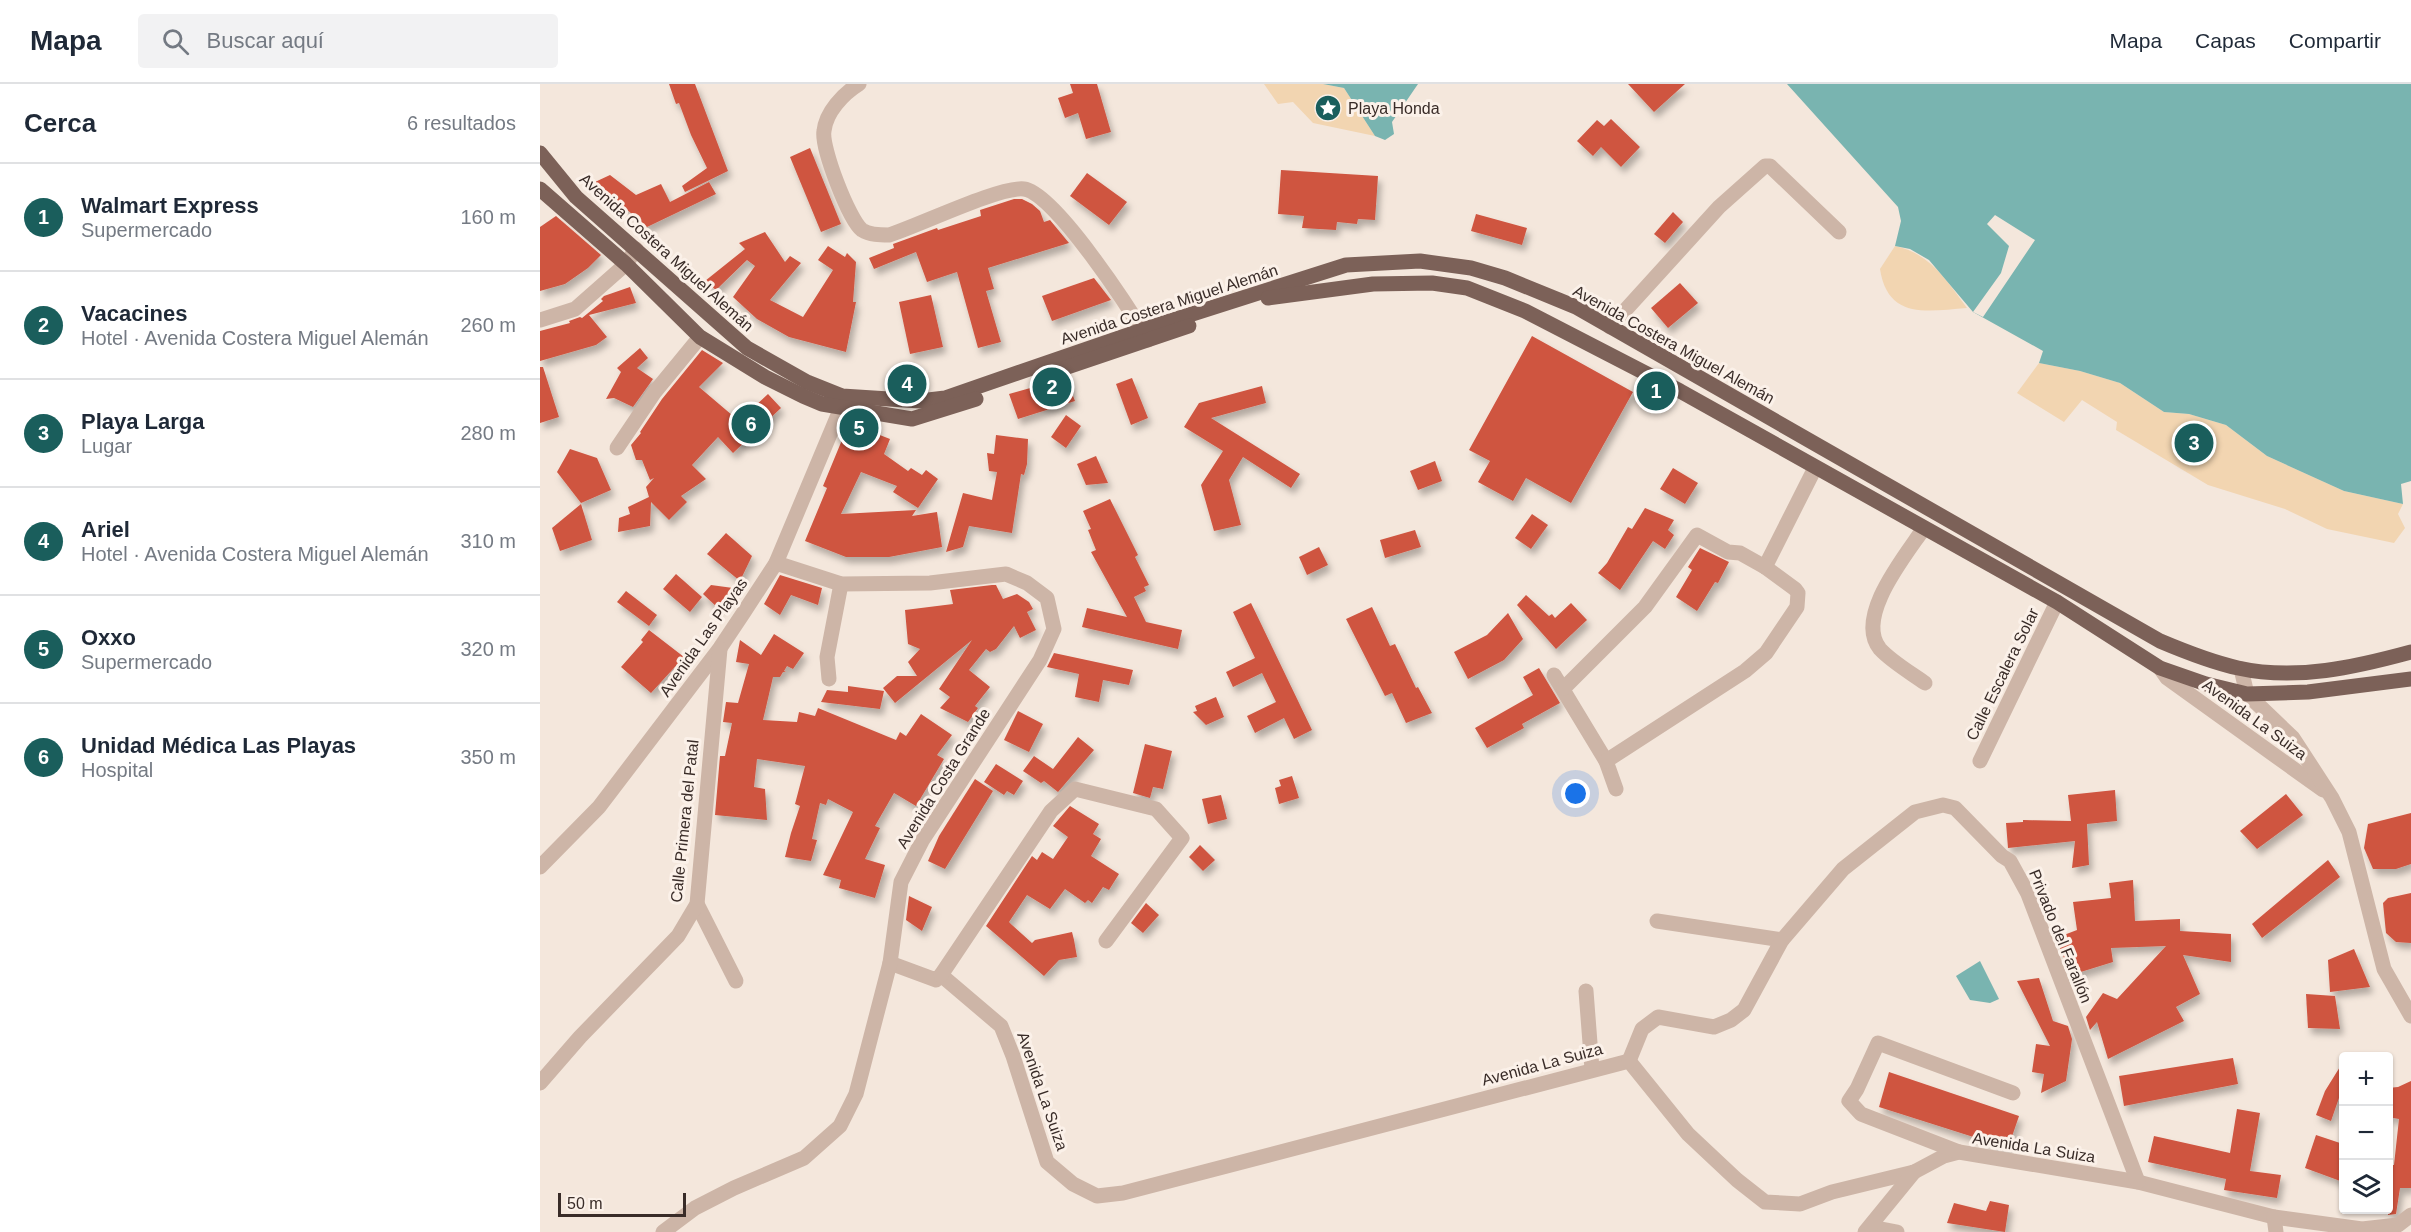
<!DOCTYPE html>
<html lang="es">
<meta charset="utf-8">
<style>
:root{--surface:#fff;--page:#f2f2f3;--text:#1f2937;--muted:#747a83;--line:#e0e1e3;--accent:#1a5e5c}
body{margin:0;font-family:Arial,sans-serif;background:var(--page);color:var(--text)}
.controls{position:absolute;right:18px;bottom:18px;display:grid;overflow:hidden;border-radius:6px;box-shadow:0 2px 4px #0004}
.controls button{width:54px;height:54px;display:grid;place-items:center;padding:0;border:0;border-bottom:2px solid var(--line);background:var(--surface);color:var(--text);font:30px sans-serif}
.scale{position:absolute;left:18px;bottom:15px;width:128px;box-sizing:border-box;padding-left:6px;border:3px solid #392c28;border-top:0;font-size:16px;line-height:21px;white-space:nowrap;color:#392c28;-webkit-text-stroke:4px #fbf1e9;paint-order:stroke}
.you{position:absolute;left:1036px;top:710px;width:21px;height:21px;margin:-15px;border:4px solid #fff;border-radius:50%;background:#1a73e8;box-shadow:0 0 0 9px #1a73e833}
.badge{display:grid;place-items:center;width:39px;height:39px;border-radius:50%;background:var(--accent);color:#fff;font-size:20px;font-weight:700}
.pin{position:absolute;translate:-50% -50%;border:3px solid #fff;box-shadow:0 2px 6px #0006}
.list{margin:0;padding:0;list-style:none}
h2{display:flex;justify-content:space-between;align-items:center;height:78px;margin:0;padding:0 24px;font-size:26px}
h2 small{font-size:20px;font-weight:400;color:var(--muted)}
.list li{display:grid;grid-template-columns:39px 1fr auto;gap:18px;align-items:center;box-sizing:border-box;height:108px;padding:0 24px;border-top:2px solid var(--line)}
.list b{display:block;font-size:22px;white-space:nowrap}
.list p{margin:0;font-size:20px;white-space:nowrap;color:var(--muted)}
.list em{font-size:20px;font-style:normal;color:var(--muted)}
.icon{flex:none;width:33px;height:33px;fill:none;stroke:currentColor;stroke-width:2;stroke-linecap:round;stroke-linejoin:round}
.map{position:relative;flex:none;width:1871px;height:1148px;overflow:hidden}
header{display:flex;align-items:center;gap:36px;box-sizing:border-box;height:84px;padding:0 30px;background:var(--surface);border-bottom:2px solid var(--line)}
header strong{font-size:28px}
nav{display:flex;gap:33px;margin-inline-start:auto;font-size:21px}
.search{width:420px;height:54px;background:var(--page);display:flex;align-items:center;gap:15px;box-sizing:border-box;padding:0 21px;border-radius:6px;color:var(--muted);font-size:22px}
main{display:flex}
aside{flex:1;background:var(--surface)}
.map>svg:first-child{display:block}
.sand{fill:#f2d5b1}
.water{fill:#79b4b0}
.pier{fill:#f4e7dc}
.building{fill:#cf5440;filter:url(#shadow)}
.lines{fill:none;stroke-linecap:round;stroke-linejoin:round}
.minor{stroke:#cdb5a7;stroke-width:15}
.major{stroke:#7c6158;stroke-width:15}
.labels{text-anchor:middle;stroke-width:6;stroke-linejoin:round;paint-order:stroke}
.poi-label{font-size:16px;fill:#392c28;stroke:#fbf1e9;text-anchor:start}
.street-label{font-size:16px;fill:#392c28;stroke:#fbf1e9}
</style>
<header>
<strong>Mapa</strong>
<div class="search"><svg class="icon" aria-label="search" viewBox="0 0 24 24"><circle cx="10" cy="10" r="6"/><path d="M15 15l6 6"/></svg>Buscar aquí</div>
<nav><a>Mapa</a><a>Capas</a><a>Compartir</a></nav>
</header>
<main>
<aside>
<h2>Cerca<small>6 resultados</small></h2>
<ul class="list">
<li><span class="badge">1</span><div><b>Walmart Express</b><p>Supermercado</p></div><em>160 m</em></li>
<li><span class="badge">2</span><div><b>Vacacines</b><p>Hotel · Avenida Costera Miguel Alemán</p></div><em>260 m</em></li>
<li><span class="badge">3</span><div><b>Playa Larga</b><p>Lugar</p></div><em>280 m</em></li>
<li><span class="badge">4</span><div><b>Ariel</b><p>Hotel · Avenida Costera Miguel Alemán</p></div><em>310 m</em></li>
<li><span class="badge">5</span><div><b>Oxxo</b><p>Supermercado</p></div><em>320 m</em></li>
<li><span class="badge">6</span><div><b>Unidad Médica Las Playas</b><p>Hospital</p></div><em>350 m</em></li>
</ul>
</aside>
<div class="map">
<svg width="1871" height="1148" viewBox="0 0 1871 1148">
<defs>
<filter id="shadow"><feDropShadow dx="3.5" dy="6" stdDeviation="3" flood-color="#0004"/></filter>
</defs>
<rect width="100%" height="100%" fill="#f4e7dc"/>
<g class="sand">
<path d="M724 0H783L804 4 835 52 773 39 753 18 738 20Z"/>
<path d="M1355 162C1390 169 1407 197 1427 224 1387 227 1348 236 1340 185Z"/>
<path d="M1499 279 1540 287 1580 299 1624 328 1649 330 1686 341 1727 372 1804 407 1863 420 1858 430 1865 444 1854 459 1787 445 1745 425 1668 401 1576 346 1577 338 1542 316 1524 338 1477 309Z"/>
</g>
<g class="water">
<path d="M783 0H878L852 38 854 50 845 56 835 52 804 4Z"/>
<path d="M1247 0H1871V397L1861 400 1863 420 1804 407 1727 372 1686 341 1649 330 1624 328 1580 299 1540 287 1499 279 1503 267 1433 228 1389 176 1370 165 1355 162 1361 137 1358 123Z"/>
<path d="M1440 877 1459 915 1450 919 1430 916 1416 892Z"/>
</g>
<path class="pier" d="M1455 131 1495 156 1443 233 1433 228 1461 189 1469 162 1447 140Z"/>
<g class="building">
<path d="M129 0H155L188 87 145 108 142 102 167 84 151 51 139 19 136 20Z"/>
<path d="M530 0H557L571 48 546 55 538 29 525 34 518 14 533 9Z"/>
<path d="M1088 0H1145L1114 28Z"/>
<path d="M1071 35 1100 63 1081 83 1061 63 1053 72 1037 57 1057 36 1064 42Z"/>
<path d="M270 64 301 140 281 148 250 73Z"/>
<path d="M741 86 838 92 835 136 818 135 817 140 797 138 796 146 762 144 764 132 738 130Z"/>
<path d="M547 89 587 118 569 141 530 112Z"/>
<path d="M70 91 96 111 121 100 130 118 169 98 176 110 107 143 55 98Z"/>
<path d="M474 115H482L492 120 500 127 504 138 510 136 529 159 448 184 454 205 446 207 461 258 438 264 417 188 387 198 376 168 334 185 329 174 354 164 353 160 397 144 398 146 441 132 440 126Z"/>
<path d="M1133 128 1143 138 1125 159 1114 150Z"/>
<path d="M936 130 987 144 982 161 931 147Z"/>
<path d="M16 132 61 171 48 184 25 200 0 207V143Z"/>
<path d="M225 148 245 178 250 172 261 179 230 216 263 233 293 186 278 176 288 162 305 173 307 169 316 178 313 218H316L306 268 249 253 217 235 193 213 215 182 207 176 176 206 165 197 205 165 199 159Z"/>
<path d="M554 194 571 216 512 237 502 212Z"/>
<path d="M1140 199 1158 219 1128 244 1111 224Z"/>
<path d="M90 203 96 219 49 231 67 253 56 261 0 277V247L30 239 29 237 40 233 42 234 63 217 61 215 64 212Z"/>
<path d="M391 211 403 263 370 270 359 218Z"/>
<path d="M992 252 1093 308 1031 419 986 394 973 417 938 398 950 377 929 366Z"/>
<path d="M100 264 108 274 97 284 113 295 93 323 74 314 66 315 81 288 77 284Z"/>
<path d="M162 266 183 279 159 303 199 337 228 310 241 324 193 369 178 353 152 381 166 395 141 412 147 418 129 436 111 418 110 442 78 448 79 434 90 430 88 423 109 413 106 403 114 394 110 396 102 376H96L91 361 101 349 100 348 122 315Z"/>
<path d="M0 283H3L19 333 0 339Z"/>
<path d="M526 294 535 317 478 335 469 310Z"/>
<path d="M592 294 608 334 591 341 576 300Z"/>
<path d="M722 302 726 319 671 334 760 390 751 404 703 373 689 396 701 441 674 447 661 401 683 367 644 343 659 319Z"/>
<path d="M526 331 541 342 526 364 511 353Z"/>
<path d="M309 339 350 355 344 370 368 387 371 384 382 391 386 386 398 395 378 424 353 408 357 402 321 388 301 430 376 426 372 432 397 428 402 463 349 473H306L265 457 287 404 283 402Z"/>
<path d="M456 351 488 355 487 380 484 391 481 390 472 449 429 442 423 463 406 468 423 409 452 416 457 388 449 387 447 369 454 370Z"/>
<path d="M30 365 57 374 71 406 41 419 17 388Z"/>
<path d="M556 372 568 399 546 401 537 380Z"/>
<path d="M895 377 902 397 878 406 870 387Z"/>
<path d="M1133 384 1158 399 1145 420 1120 405Z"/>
<path d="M570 415 598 471 595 473 609 501 604 503 606 507 594 513 606 538 642 546 638 565 542 543 547 524 587 533 551 468 556 466 548 446 551 445 543 427Z"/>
<path d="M41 420 52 456 20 467 12 444Z"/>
<path d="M1105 424 1134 436 1128 446 1134 451 1125 465 1113 457 1080 506 1058 489 1067 479 1088 443 1092 445Z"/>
<path d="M992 430 1008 441 991 465 975 454Z"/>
<path d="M875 446 881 463 845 474 840 456Z"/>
<path d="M186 449 212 472 200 497 167 470Z"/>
<path d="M779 463 788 481 767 491 759 473Z"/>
<path d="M1160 464 1189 478 1178 499 1175 498 1157 527 1136 513 1152 486 1148 483Z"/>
<path d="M136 490 162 513 150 528 123 505Z"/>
<path d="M240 491 282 504 278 521 251 511 240 531 224 520Z"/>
<path d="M171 501 193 504 179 525 163 510Z"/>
<path d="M452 501H456L463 515 477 510 489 518 493 525 487 528 496 546 480 554 474 542 456 565 450 568 446 565 429 586 450 603 435 622 438 624 428 638 400 624 410 613 399 605 432 556 355 619 343 604 357 592H377L368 578 380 565 368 560 365 526 413 520 410 506Z"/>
<path d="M86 507 117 531 109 542 77 518Z"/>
<path d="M986 511 1009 532 1012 530 1015 534 1031 519 1047 536 1016 565 977 521Z"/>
<path d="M711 519 772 646 754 655 744 634 715 649 707 632 736 618 722 589 693 603 686 588 715 574 693 528Z"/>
<path d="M832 523 850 562 855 560 876 604 878 603 892 629 866 639 852 609 845 612 806 535Z"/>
<path d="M968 529 983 555 964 576 928 595 914 568 947 551Z"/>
<path d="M109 546 144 573 111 609 81 583 103 558 101 556Z"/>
<path d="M234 550 264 569 253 585 247 582 244 587 246 588H243L240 593H233L223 636 257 638 259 628 275 632 278 624 356 656 360 648 366 652 381 630 412 651 397 671 404 675 376 722 354 709 335 742 340 744 325 775 345 781 335 814 299 804 301 796 283 791 313 728 288 715 286 721 280 719 272 755 277 756 271 777 245 773 251 749 260 722 255 720 265 682 217 675 214 703 225 705 227 736 175 731 180 672H185L192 639 183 638 186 618 198 619 209 580 196 578 200 556 221 571Z"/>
<path d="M514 569 593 586 589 601 563 596 559 618 535 613 539 590 507 583Z"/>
<path d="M999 584 1020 619 982 640 984 644 947 664 935 644 993 611 983 593Z"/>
<path d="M308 602 344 607 340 625 281 618 287 606 308 608Z"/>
<path d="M676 613 684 633 666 641 653 628 657 627 655 622Z"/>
<path d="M478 627 503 640 489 668 464 656Z"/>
<path d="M538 653 554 666 518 708 504 697 501 699 483 687 494 672 513 685Z"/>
<path d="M605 660 632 667 623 705 613 703 610 714 593 709Z"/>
<path d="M456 680 483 697 474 711 467 707 464 711 444 698Z"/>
<path d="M752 692 759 714 739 720 735 704 741 702 739 696Z"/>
<path d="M435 695 453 707 405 785 388 777 399 752Z"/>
<path d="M1575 706 1577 737 1547 740 1549 781 1532 784 1535 757 1468 764 1466 739 1483 738V736L1531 737 1528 711Z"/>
<path d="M1746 710 1763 731 1717 765 1700 747Z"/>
<path d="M681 711 687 735 668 740 662 715Z"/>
<path d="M530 722 559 740 553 750 561 755 551 772 579 790 569 806 563 803 552 819 548 816 545 819 525 805 510 825 487 811 469 838 472 841 492 859 495 856 532 848 534 856 537 873 519 876 504 892 446 842 492 772 497 776 502 768 513 775 528 753 513 742Z"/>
<path d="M1871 729V780L1856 785H1833L1824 764 1828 740Z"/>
<path d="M660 761 675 776 663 787 649 773Z"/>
<path d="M1788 776 1800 793 1722 854 1712 840Z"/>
<path d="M1593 796 1595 837 1640 835V847L1691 850V878L1643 871 1660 910 1636 923 1644 937 1568 975 1557 938 1550 946 1546 933 1563 909 1577 915 1626 862 1571 864 1573 878 1531 891 1516 854 1537 846 1533 818 1571 814 1569 799Z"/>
<path d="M1871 809V859L1856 858 1846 849 1843 819 1848 814Z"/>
<path d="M369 812 392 823 382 847 366 836Z"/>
<path d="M606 819 619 831 603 849 591 839Z"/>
<path d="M1814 865 1830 903 1790 908 1788 876Z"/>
<path d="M1499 894 1513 937 1528 942 1532 955 1526 997 1501 1009 1504 990 1492 988 1496 960 1510 962 1477 897Z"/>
<path d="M1766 910 1795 912 1800 945 1768 944Z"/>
<path d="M1693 974 1698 1000 1584 1022 1579 992Z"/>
<path d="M1803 978V1012L1800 1011 1791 1037 1776 1031 1785 1007Z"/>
<path d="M1349 988 1479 1032 1468 1064 1339 1023Z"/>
<path d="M1871 997V1104H1860L1856 1130 1848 1131V1081H1854L1859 1035 1848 1033V1004L1858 1003Z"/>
<path d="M1697 1025 1720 1029 1710 1087 1741 1091 1737 1114 1684 1106 1686 1095 1608 1078 1614 1052 1690 1069Z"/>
<path d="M1776 1051 1803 1060V1098L1765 1084Z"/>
<path d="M1450 1117 1469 1121 1465 1148 1407 1139 1414 1119 1446 1127Z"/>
</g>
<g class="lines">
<g class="minor">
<path d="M319 0C303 10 286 28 284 47 281 63 309 136 322 146 330 151 340 151 349 151 378 142 460 102 484 105 515 109 591 227 608 256"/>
<path d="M0 236 35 225 86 180 96 165"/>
<path d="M1070 243 1179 123 1225 82H1230L1299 148"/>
<path d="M77 364 114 309 160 253"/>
<path d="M1384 444C1366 471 1314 533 1340 565 1352 578 1371 589 1385 599"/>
<path d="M1225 483 1275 384"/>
<path d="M1620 584 1627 594 1783 706"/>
<path d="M1701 585 1707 610 1753 654 1792 714 1809 748 1844 885 1871 932"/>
<path d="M1014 591 1066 677 1076 705"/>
<path d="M289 595 287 573 301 500"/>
<path d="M1024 604 1105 523 1157 451 1188 468 1200 469 1225 483 1255 505 1258 509 1257 523 1226 569 1205 587 1066 677"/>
<path d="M1440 677 1517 518"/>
<path d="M0 783 59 723 180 564 204 528 236 479 301 324 302 312"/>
<path d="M157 820 196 897"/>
<path d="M1117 837 1242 856"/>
<path d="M350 879 396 896 401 891 461 942 473 972 507 1078 533 1100 557 1112 583 1109 1089 977 1148 1050 1197 1096 1225 1118 1260 1120 1292 1108 1374 1088 1404 1072 1419 1068 1598 1098 1734 1133 1822 1145 1858 1141 1871 1131"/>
<path d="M401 891 511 727 535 705 616 725 642 754 566 857"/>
<path d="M1046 907 1052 985"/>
<path d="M1089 977 1102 945 1118 933 1174 943 1191 936 1204 926 1242 856 1303 785 1375 728 1403 721 1415 724 1462 772 1470 777 1488 810 1598 1098"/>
<path d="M0 999 40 953 138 852 157 820 180 565"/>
<path d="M1419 1068 1321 1030 1309 1017 1317 1005 1338 959 1473 1009"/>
<path d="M1734 1133 1736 1148"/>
<path d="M1331 1143 1357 1148"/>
<path d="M123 1148 155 1124 194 1104 264 1074 300 1042 316 1010 350 879 361 798 382 757 500 576 514 545 507 514 487 499 466 490 390 499 301 500 236 479"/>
<path d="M1325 1148 1374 1088"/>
</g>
<g class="major">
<path d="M0 69 36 113 207 264 267 298 302 312 380 317 405 314 602 246 806 181 880 177 931 184 965 194 1036 223 1620 557C1646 568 1671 578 1698 584 1756 597 1816 583 1871 568"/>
<path d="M0 105 86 180 160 253 225 293 263 312 282 320 372 335 436 315"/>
<path d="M728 214 833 200 892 199 927 204 985 227 1140 307 1517 518 1620 584 1666 600 1707 610 1768 608 1871 595"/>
<path d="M504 291 649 242"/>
</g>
</g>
<defs>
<symbol id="sight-disc" viewBox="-11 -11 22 22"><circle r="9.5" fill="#1a5e5c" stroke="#fbf1e9"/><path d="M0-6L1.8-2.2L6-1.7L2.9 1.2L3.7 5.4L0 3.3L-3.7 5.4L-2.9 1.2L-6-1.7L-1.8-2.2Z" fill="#fff"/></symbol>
</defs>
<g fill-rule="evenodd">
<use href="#sight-disc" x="773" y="9" width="30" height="30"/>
</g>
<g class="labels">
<g class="poi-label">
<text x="808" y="30">Playa Honda</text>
</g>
<g class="street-label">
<text transform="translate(127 168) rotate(42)" y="6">Avenida Costera Miguel Alemán</text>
<text transform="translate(629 220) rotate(-18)" y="6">Avenida Costera Miguel Alemán</text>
<text transform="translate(1134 260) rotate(29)" y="6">Avenida Costera Miguel Alemán</text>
<text transform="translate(163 553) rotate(-55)" y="6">Avenida Las Playas</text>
<text transform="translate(1462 590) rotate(-64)" y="6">Calle Escalera Solar</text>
<text transform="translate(1715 635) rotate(36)" y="6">Avenida La Suiza</text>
<text transform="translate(403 694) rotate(-58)" y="6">Avenida Costa Grande</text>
<text transform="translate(144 737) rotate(-84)" y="6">Calle Primera del Patal</text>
<text transform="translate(1521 852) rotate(68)" y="6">Privado del Farallón</text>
<text transform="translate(1002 980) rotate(-15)" y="6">Avenida La Suiza</text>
<text transform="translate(503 1007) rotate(71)" y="6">Avenida La Suiza</text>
<text transform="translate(1494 1063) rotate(9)" y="6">Avenida La Suiza</text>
</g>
</g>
</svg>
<div class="controls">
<button>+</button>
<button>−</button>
<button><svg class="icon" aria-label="layers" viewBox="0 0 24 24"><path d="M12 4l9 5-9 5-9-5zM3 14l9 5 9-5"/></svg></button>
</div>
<div class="scale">50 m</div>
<div class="you"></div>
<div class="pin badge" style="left:1116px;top:307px">1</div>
<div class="pin badge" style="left:512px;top:303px">2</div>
<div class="pin badge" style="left:1654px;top:359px">3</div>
<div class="pin badge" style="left:367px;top:300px">4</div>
<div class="pin badge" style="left:319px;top:344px">5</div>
<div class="pin badge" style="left:211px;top:340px">6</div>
</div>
</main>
